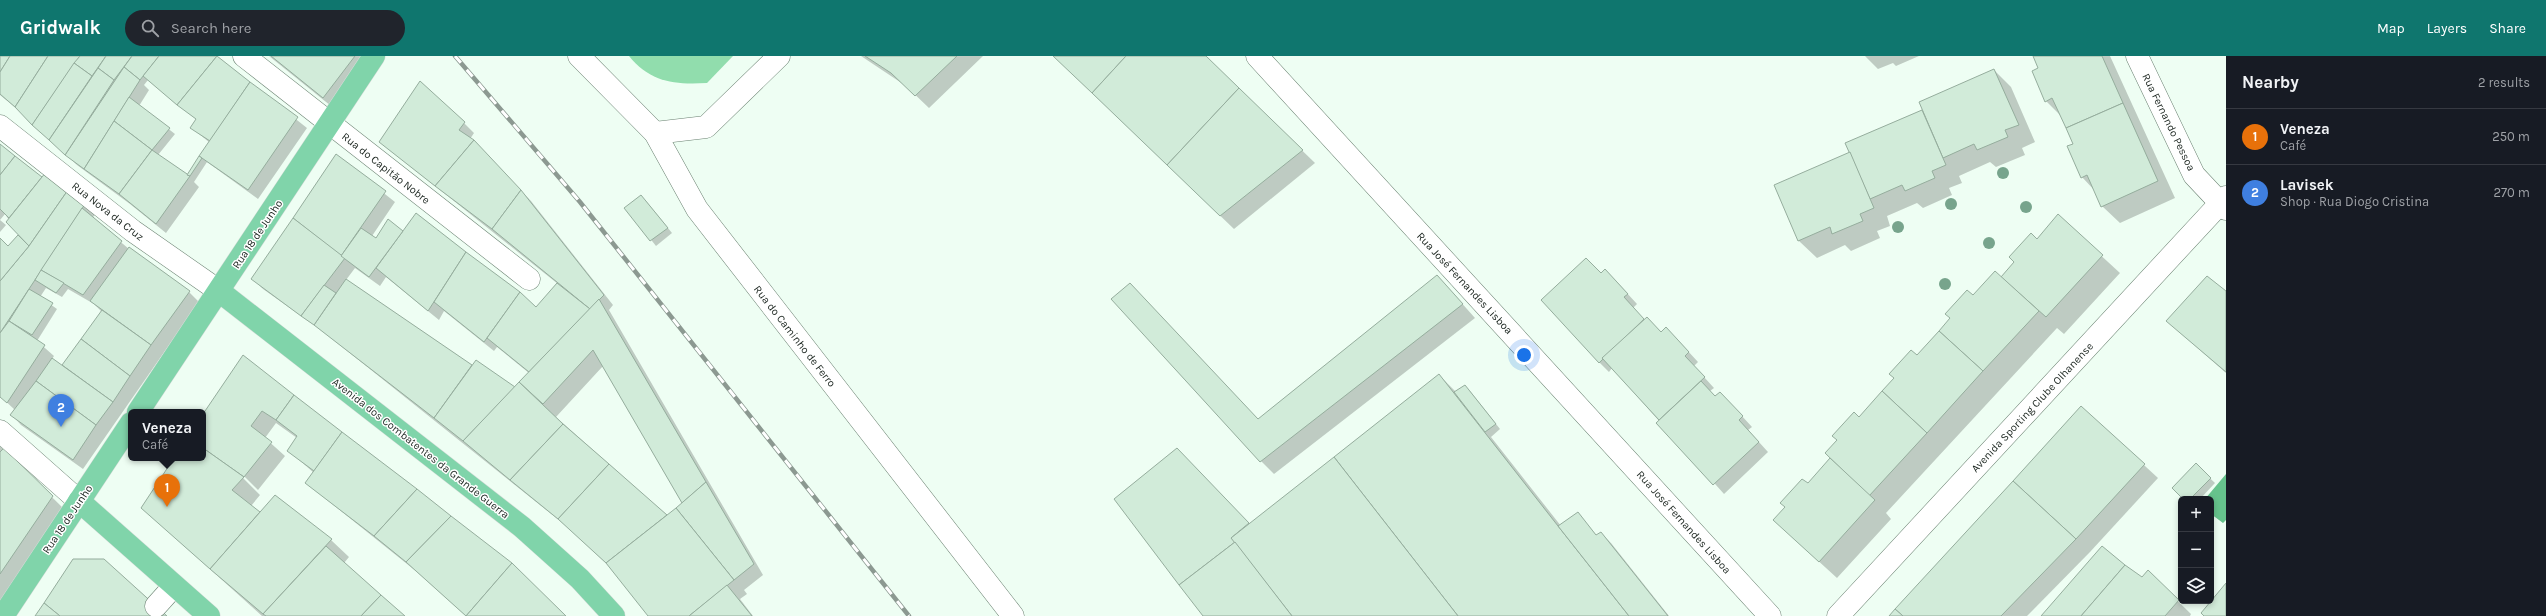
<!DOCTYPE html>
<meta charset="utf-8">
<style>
:root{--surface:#171b24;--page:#20242c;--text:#f1f3f6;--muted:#9ea1a6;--line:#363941;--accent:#0f766e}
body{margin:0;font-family:Karla,sans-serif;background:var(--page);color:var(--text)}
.controls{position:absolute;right:12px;bottom:12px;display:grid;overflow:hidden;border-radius:6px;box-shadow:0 2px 6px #0003}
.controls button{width:36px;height:36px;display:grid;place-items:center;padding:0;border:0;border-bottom:1px solid var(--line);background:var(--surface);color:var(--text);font:20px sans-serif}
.you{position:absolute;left:1524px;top:299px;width:14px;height:14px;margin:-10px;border:3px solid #fff;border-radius:50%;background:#1a73e8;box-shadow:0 0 0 6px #1a73e833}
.badge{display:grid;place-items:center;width:26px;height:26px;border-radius:50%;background:var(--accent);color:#fff;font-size:13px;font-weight:700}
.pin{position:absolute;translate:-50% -33px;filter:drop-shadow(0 1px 2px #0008)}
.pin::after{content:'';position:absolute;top:21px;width:14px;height:12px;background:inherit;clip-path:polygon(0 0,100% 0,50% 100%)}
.popup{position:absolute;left:128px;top:353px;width:78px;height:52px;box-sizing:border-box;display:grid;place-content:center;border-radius:6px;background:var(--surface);filter:drop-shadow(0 1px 3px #0005);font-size:13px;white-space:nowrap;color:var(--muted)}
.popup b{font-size:15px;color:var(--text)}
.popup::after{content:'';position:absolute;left:50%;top:100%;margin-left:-8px;border:8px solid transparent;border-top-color:var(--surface)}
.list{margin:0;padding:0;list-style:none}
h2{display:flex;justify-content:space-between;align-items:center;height:52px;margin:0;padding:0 16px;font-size:17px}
h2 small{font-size:13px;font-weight:400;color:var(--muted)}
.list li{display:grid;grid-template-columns:26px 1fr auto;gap:12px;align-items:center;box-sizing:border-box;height:56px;padding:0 16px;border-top:1px solid var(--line)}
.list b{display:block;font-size:15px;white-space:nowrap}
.list p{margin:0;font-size:13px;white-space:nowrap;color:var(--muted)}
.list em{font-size:13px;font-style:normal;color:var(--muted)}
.icon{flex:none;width:22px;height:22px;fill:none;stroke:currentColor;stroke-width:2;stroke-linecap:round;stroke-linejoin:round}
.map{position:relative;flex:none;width:2226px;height:560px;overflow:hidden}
header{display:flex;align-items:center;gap:24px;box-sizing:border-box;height:56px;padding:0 20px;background:var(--accent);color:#fff}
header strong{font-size:19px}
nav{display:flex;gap:22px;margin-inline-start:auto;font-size:14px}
.search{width:280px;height:36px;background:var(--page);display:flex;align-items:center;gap:10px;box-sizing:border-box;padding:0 14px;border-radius:22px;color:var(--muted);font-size:15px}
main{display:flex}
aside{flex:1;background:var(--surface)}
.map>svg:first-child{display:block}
.green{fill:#91ddad}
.water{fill:#66c38c}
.shadow{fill:#0003;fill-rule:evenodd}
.building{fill:#d1ebd9;stroke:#95ad9d}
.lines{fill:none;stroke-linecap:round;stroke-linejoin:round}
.minor-casing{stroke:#6a8171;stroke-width:23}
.major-casing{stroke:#dadcdb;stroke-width:23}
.minor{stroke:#fff;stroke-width:22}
.major{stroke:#80d4aa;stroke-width:22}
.rail-casing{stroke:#8c9991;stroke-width:4.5}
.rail{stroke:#fff;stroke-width:3;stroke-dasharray:9;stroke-linecap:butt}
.tree{fill:#77a48c}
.labels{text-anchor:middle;stroke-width:3;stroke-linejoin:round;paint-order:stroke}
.street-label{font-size:11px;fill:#1a241e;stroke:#fff}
</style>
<header>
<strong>Gridwalk</strong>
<div class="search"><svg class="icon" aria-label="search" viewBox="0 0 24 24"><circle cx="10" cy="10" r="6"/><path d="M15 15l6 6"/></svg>Search here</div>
<nav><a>Map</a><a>Layers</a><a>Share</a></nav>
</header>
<main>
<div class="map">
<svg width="2226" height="560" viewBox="0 0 2226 560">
<rect width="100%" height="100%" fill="#eefef3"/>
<path class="green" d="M629 0H733L707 27C674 29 650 26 629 0Z"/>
<path class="water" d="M2226 418V464L2223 467 2211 458V443H2205Z"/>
<g class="shadow">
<path d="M0 0H216L307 72 258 143 207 106 194 126 199 131 166 177 130 148 77 109 27 61 0 39ZM148 24 197 64 192 72 210 87 187 120 158 99 175 78 139 50 149 34 144 29Z"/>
<path d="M269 0H372L336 54Z"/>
<path d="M861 0H983L929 52 906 30Z"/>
<path d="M1054 0H1205L1315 107 1234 173Z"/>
<path d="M1865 0H1919L1896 10 1893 7 1878 13Z"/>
<path d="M2034 0H2110L2175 142 2120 167 2102 150 2095 135 2082 121 2075 88 2062 61 2046 45 2040 12Z"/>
<path d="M1994 14 2011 31 2035 86 2022 92 2025 99 1996 111 1990 106 1959 120 1962 127 1949 132 1952 139 1923 152 1917 147 1887 160 1890 170 1877 175 1880 182 1851 195 1845 189 1817 202 1799 185 1775 130 1851 96 1847 87 1923 54Z"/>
<path d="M464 67 474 77 470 83 531 145 613 249 609 254 763 519 744 534 747 538 740 543 753 560H650L609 510 570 473 321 274 263 233 253 223 337 100 395 146 372 180 376 183 403 176 416 158 519 237 536 253 558 228 380 86ZM355 212 380 230 386 221 439 264 444 255 494 295 497 291 529 317 515 332 472 310 346 224ZM603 310 683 447 667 460 556 361Z"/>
<path d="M0 90 42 123 46 117 95 159 92 162 129 193 189 236 199 246 83 413 21 369 12 359 15 354 0 340V183L8 191 19 180 5 158 0 164 6 169 0 176ZM46 232 62 241 68 233 94 248 102 256 62 311 52 303 54 300 37 285 57 253 40 241Z"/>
<path d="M646 145 672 177 656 190 626 152Z"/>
<path d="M2058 160 2120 217 2064 278 2057 272 1886 457 1891 463 1837 522 1792 481 1808 429 1831 403 1859 363 1917 300 1973 240 2002 222Z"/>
<path d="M1601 218 1615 224 1637 248 1633 252 1644 264 1661 277 1676 282 1698 306 1694 310 1714 332 1710 335 1716 341 1730 347 1752 371 1748 374 1768 396 1724 438 1612 312 1609 316 1599 306Z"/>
<path d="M1450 234 1475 262 1274 418 1261 405 1258 364Z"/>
<path d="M2226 236V317L2167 265Z"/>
<path d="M244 300 564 560H466L417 516 306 427 314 417 288 394 297 382 276 367 265 382 285 400 258 434 243 419V422L260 439 251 450 260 457 275 441 331 484 349 501 344 507 404 560H262L142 452 175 402H203V360Z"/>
<path d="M1439 319 1456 336 1470 335 1500 373 1491 381 1561 470 1578 458 1597 480 1601 477 1611 487 1669 560H1204L1190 406 1249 469Z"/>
<path d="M2081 351 2158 422 2090 496 2027 560H1890Z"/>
<path d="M0 390 65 454 0 552Z"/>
<path d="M2196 409 2215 427 2200 443H2184Z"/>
<path d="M2148 516 2191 558 2190 560H2043L2142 522Z"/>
</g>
<g class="building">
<path d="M0 0H10L0 16Z"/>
<path d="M10 0H48L15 51 0 38V16Z"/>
<path d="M48 0H80L32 69 15 51Z"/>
<path d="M80 0H106L92 20 74 7Z"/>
<path d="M106 0H132L114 24 98 12Z"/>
<path d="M132 0H159L140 24 124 11Z"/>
<path d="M159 0H217L177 49 143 20Z"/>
<path d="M217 0 250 26 210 85 190 72 196 63 177 49Z"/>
<path d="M271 0H355L323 42Z"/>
<path d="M865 0H957L915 40 891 17Z"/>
<path d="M1053 0H1126L1092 37Z"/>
<path d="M1126 0H1206L1239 32 1167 109 1092 37Z"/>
<path d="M2033 0H2102L2123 47 2066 72 2052 42 2045 46 2032 15 2038 12Z"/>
<path d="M74 7 92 20 49 84 32 69Z"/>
<path d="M124 11 140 24 84 113 65 99Z"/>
<path d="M98 12 114 24 65 99 49 84Z"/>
<path d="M1994 13 2019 69 2005 74 2008 81 1977 94 1974 88 1943 102 1919 46Z"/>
<path d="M420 25 465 66 459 74 474 84 435 130 379 86Z"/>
<path d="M250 26 298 61 248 134 199 100Z"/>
<path d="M1239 32 1303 94 1220 160 1167 109Z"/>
<path d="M129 41 170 72 152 94 114 65Z"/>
<path d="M2123 47 2158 125 2101 151 2087 119 2081 122 2067 90 2073 88 2066 72Z"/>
<path d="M1922 54 1946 109 1932 115 1935 122 1905 135 1902 129 1870 143 1845 87Z"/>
<path d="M114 65 152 94 119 138 84 113Z"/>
<path d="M474 84 521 134 492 173 435 130Z"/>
<path d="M0 88 15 100 0 119Z"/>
<path d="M152 94 190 120 156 168 119 138Z"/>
<path d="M1850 96 1874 152 1860 158 1863 165 1832 178 1830 171 1798 185 1774 129Z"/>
<path d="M336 98 386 135 341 200 293 162Z"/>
<path d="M15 100 42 121 9 162 0 153V119Z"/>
<path d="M199 100 202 102 190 120 187 119Z"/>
<path d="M46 116 68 134 29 190 6 166Z"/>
<path d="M68 134 85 148 0 277V225L29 190Z"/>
<path d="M521 134 604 239 590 253 492 173Z"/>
<path d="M641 139 668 172 650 185 624 152Z"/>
<path d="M82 152 122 185 83 239 41 214Z"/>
<path d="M416 157 466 196 428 255 376 212Z"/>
<path d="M2058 158 2103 199 2046 261 2001 221 2014 206 2009 201 2031 177 2037 183Z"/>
<path d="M293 162 345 202 301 260 251 223Z"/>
<path d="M388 163 403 175 369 221 341 200 361 172 376 182Z"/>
<path d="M18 179 29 190 0 225V182L8 190Z"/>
<path d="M129 191 190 235 151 289 90 245Z"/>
<path d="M466 196 520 236 484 286 434 246Z"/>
<path d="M1586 202 1601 217 1605 213 1628 238 1624 241 1644 263 1599 307 1541 244Z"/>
<path d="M41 214 64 227 56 237 35 224Z"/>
<path d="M1995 215 2039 255 1983 315 1939 275 1950 262 1945 258 1967 234 1973 239Z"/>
<path d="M1437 219 1463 248 1260 406 1111 243 1130 227 1258 363Z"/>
<path d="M2207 220 2226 235V316L2166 265Z"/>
<path d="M346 223 472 309 434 362 314 269Z"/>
<path d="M557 227 590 253 529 316 487 282 520 236 536 251Z"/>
<path d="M324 229 336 237 314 269 301 260Z"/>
<path d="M29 233 53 247 32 279 9 265Z"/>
<path d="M599 243 706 426 682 447 593 294 543 348 519 326Z"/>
<path d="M102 254 151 289 130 320 81 283Z"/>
<path d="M1647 261 1661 276 1666 271 1689 296 1685 300 1705 321 1659 364 1602 302Z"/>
<path d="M9 265 45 289 7 347 0 341V277Z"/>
<path d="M1939 275 1983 315 1927 377 1882 335 1894 322 1889 318 1911 294 1917 299Z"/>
<path d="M81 283 130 320 113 346 62 309Z"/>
<path d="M243 299 294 339 276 364 262 355 251 370 272 386 244 421 203 392V358Z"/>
<path d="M52 302 113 346 96 369 36 325Z"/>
<path d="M476 304 515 331 463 385 434 362Z"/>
<path d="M1439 318 1558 470 1629 560H1458L1334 401Z"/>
<path d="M36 325 96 369 73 404 10 359Z"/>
<path d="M1701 325 1715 340 1720 336 1743 360 1739 364 1759 386 1713 429 1656 367Z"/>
<path d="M519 326 563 368 510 424 463 385Z"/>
<path d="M1465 329 1496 368 1485 376 1454 336Z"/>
<path d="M1882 335 1927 377 1869 440 1825 397 1837 384 1832 380 1854 356 1859 361Z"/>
<path d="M294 339 342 376 314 415 287 395 297 380 276 364Z"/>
<path d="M2081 350 2145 408 2076 483 2013 425Z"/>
<path d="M563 368 609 408 558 463 510 424Z"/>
<path d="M342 376 417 433 374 480 305 427Z"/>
<path d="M4 392 53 440 0 518V396Z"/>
<path d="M203 392 244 421 232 434 260 456 210 513 141 452 174 402H203Z"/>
<path d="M1177 392 1249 467 1231 482 1235 486 1179 529 1114 443Z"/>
<path d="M1334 401 1458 560H1292L1231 482Z"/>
<path d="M1830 402 1875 444 1819 506 1773 464 1785 451 1780 447 1802 423 1808 427Z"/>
<path d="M2196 407 2211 422 2190 443H2183L2172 432Z"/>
<path d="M609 408 667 459 606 507 558 463Z"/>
<path d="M2013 425 2076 483 2001 560H1903L1895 553Z"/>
<path d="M706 426 754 508 734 524 676 452Z"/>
<path d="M417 433 451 460 406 506 374 480Z"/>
<path d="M275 439 332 483 263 558 210 513Z"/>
<path d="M676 452 734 524 689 560H648L606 507Z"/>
<path d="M1578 456 1596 479 1601 476 1668 560H1629L1558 470Z"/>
<path d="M451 460 512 507 466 560 406 506Z"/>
<path d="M1235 486 1292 560H1203L1179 529Z"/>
<path d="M326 490 381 539 361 560H266L263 558Z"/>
<path d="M2102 490 2125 509 2081 560H2041Z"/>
<path d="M73 503H104L167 560H60L44 547Z"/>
<path d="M512 507 566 560H466Z"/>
<path d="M2125 509 2142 521 2148 514 2179 544 2165 560H2081Z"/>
<path d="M2226 527V560H2204L2201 557Z"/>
<path d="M727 529 752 560H689Z"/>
<path d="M381 539 405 560H361Z"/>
<path d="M44 547 60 560H35Z"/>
<path d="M1895 553 1903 560H1889Z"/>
</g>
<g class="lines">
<defs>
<g id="minor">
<path d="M244 0 529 223"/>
<path d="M579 0 655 77 697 153 1013 560"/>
<path d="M1257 0 1770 560"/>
<path d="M2137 0 2194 119 2226 153"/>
<path d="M0 70 133 175 219 235"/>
<path d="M655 77 706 71 779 0"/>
<path d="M0 375 79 445"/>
<path d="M156 550 174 530"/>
<path d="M1838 560 2226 141"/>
</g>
<g id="major">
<path d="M219 235 522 471 580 523 614 560"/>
<path d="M138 356 374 0"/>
<path d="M79 445 209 560"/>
<path d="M3 560 131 367"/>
</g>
</defs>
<use href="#minor" class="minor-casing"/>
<use href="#major" class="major-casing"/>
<use href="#minor" class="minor"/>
<use href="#major" class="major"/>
<defs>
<path id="rail" d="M455 0 580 146 909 560"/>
</defs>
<use href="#rail" class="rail-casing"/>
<use href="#rail" class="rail"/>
</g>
<g class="tree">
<circle cx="2003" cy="117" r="6"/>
<circle cx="1951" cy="148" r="6"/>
<circle cx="2026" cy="151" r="6"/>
<circle cx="1898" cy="171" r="6"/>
<circle cx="1989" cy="187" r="6"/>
<circle cx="1945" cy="228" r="6"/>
</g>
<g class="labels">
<g class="street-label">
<text transform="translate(2169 66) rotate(64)" y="4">Rua Fernando Pessoa</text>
<text transform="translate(386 112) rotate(38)" y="4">Rua do Capitão Nobre</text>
<text transform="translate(108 155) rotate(38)" y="4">Rua Nova da Cruz</text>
<text transform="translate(257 178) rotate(-56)" y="4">Rua 18 de Junho</text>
<text transform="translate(1465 227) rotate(47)" y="4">Rua José Fernandes Lisboa</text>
<text transform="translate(795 280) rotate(52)" y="4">Rua do Caminho de Ferro</text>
<text transform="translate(2032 351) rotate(-47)" y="4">Avenida Sporting Clube Olhanense</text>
<text transform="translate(421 392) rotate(38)" y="4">Avenida dos Combatentes da Grande Guerra</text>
<text transform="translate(67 463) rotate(-56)" y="4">Rua 18 de Junho</text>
<text transform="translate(1684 466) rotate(48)" y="4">Rua José Fernandes Lisboa</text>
</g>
</g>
</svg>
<div class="controls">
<button>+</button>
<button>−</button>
<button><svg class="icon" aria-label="layers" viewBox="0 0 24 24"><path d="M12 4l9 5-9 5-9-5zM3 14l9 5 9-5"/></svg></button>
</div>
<div class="you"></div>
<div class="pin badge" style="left:167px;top:451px;background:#e8710a">1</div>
<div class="popup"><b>Veneza</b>Café</div>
<div class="pin badge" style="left:61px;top:371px;background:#3f7fe0">2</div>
</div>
<aside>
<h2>Nearby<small>2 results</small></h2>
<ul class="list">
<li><span class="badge" style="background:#e8710a">1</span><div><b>Veneza</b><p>Café</p></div><em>250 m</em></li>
<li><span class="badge" style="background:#3f7fe0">2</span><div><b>Lavisek</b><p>Shop · Rua Diogo Cristina</p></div><em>270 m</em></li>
</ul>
</aside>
</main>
